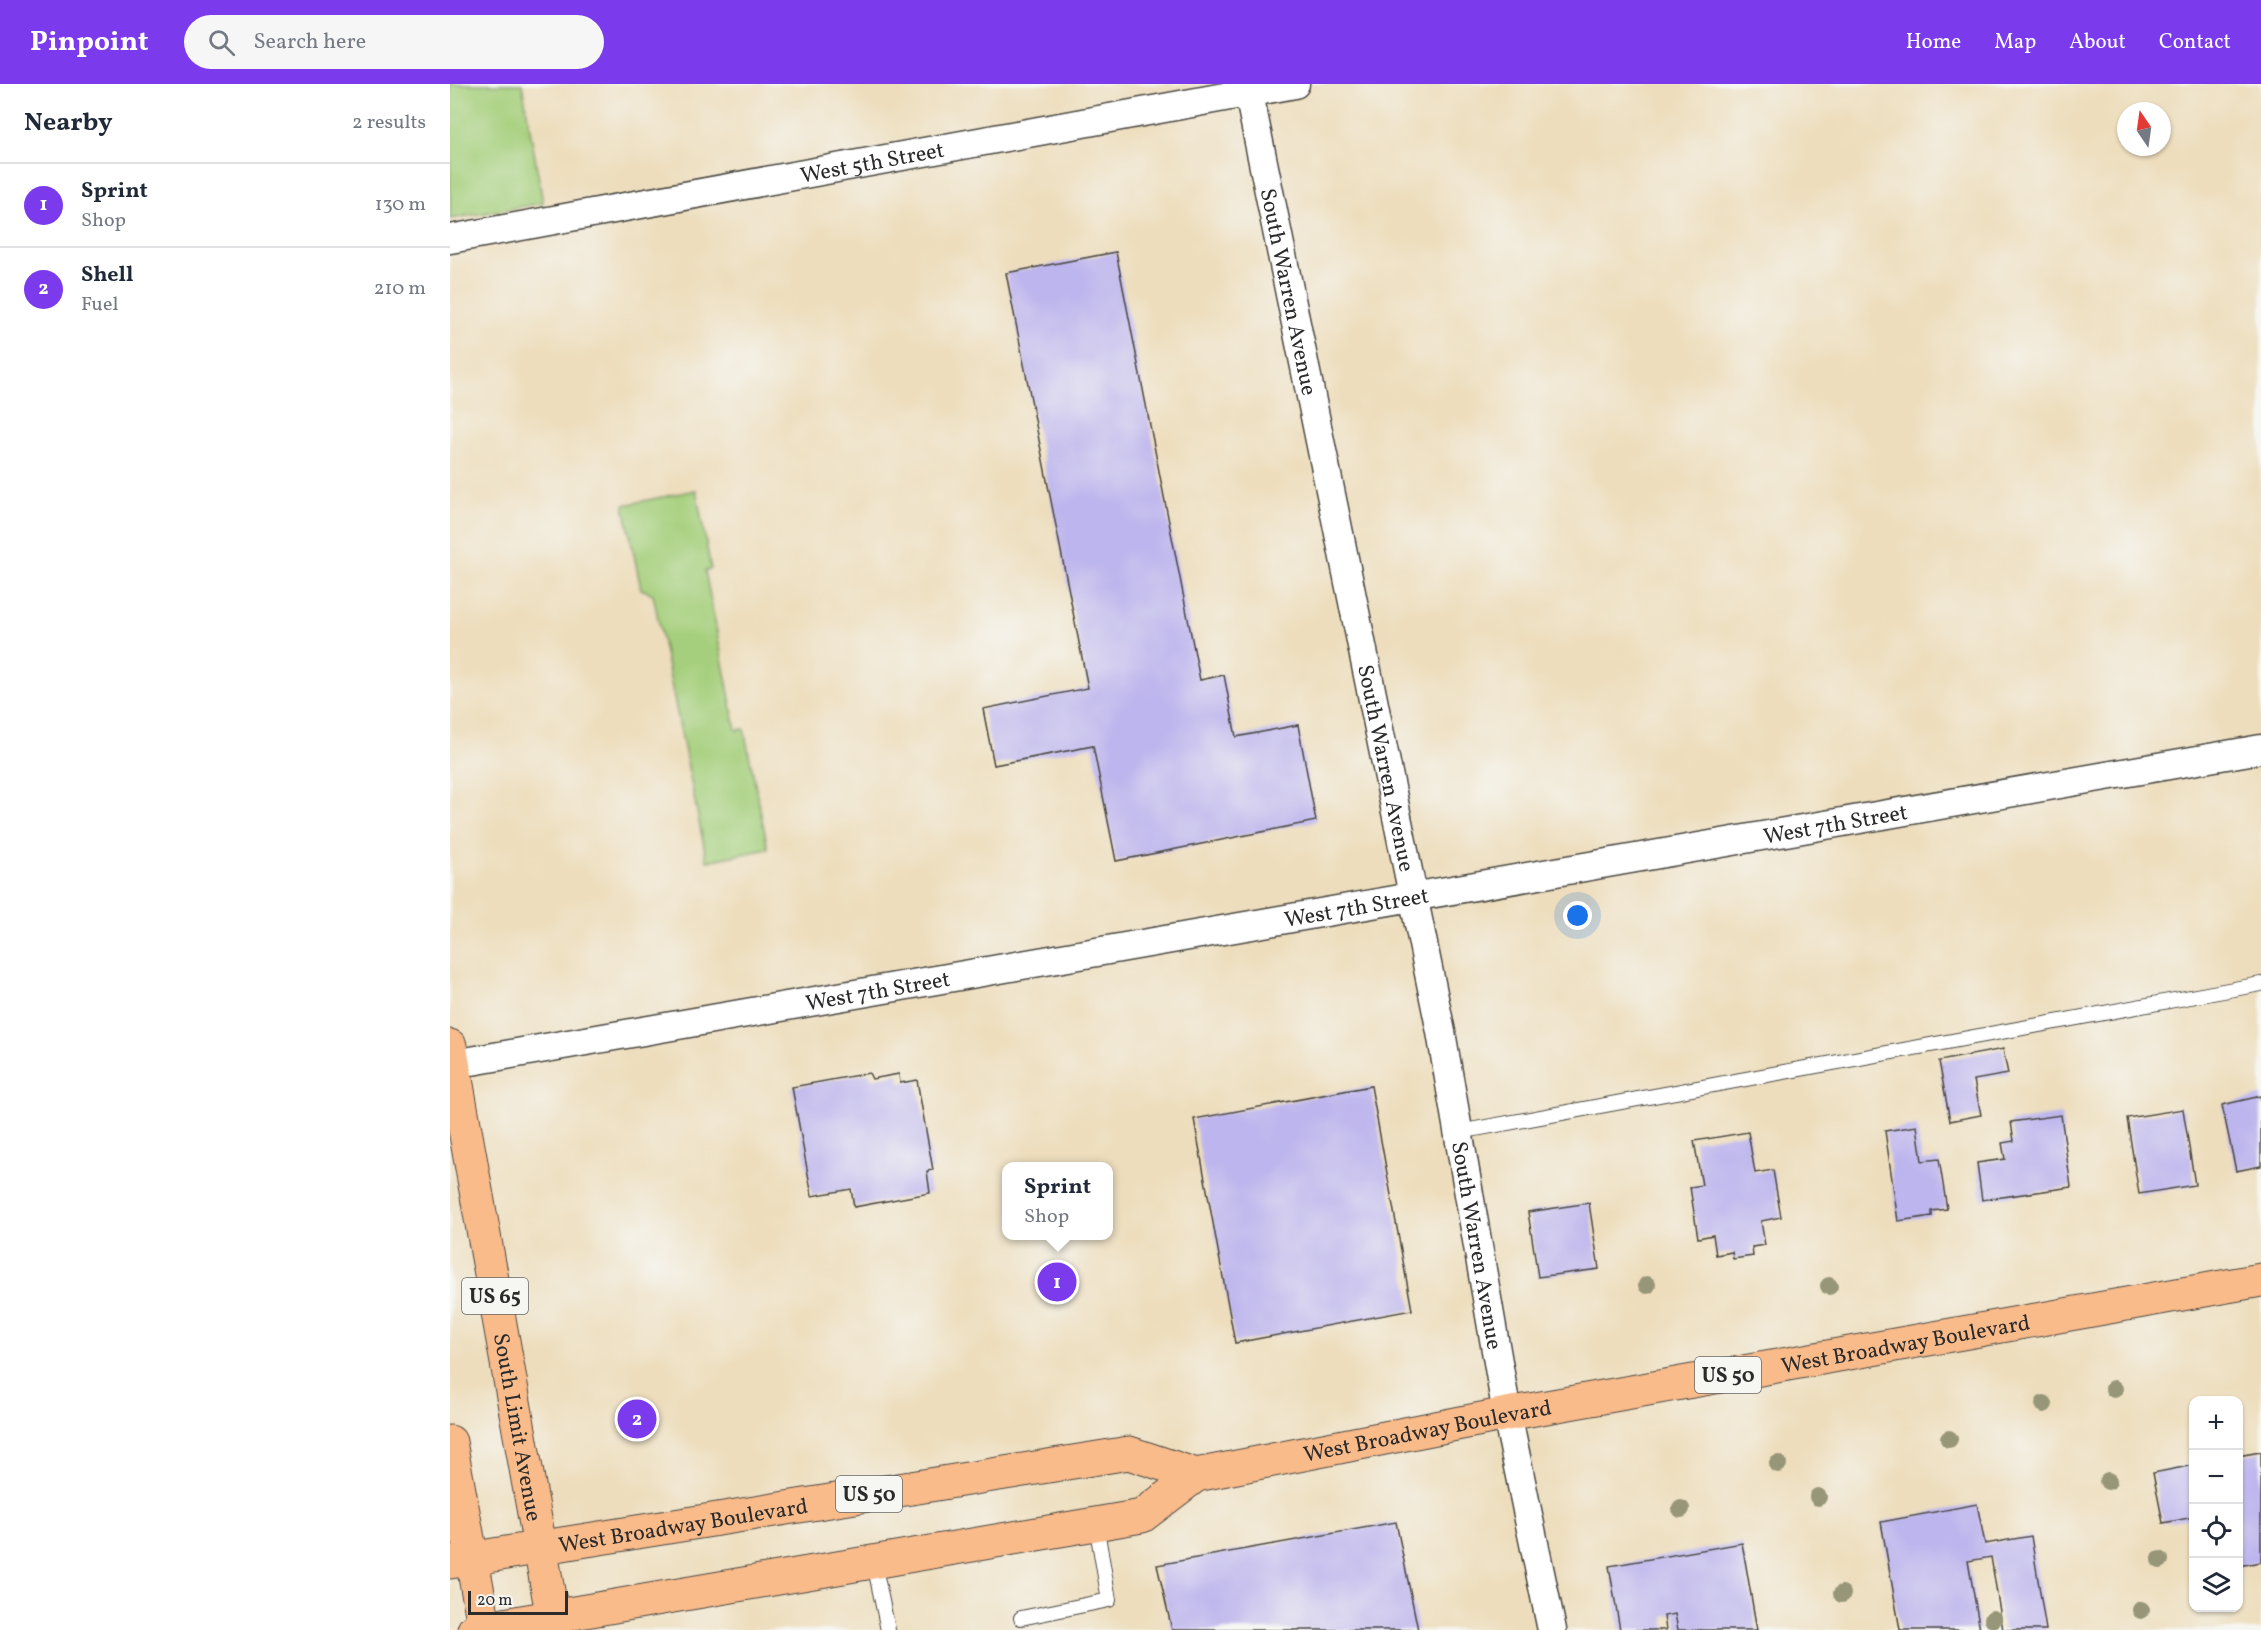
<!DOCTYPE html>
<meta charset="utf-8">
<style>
:root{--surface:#fff;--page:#f6f6f7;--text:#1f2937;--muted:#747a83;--line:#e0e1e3;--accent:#7c3aed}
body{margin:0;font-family:Vollkorn,serif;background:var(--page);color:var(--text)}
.controls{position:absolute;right:18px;bottom:18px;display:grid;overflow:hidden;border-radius:12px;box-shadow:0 2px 4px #0004}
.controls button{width:54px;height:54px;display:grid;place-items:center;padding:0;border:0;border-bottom:2px solid var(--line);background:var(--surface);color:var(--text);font:30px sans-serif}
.compass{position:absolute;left:1667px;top:18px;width:54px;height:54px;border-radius:50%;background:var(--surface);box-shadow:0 2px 4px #0004;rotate:347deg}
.scale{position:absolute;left:18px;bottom:15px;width:100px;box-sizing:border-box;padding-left:6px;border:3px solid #2b2b2b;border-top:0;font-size:16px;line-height:21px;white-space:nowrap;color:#2b2b2b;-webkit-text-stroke:4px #f6f6f2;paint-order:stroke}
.you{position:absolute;left:1128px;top:832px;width:21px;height:21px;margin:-15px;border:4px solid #fff;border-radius:50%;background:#1a73e8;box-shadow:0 0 0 9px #1a73e833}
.badge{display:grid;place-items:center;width:39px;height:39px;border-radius:50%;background:var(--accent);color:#fff;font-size:20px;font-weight:700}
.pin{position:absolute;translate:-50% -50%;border:3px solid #fff;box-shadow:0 2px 6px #0006}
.popup{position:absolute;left:552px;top:1078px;width:111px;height:78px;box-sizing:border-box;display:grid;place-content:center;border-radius:12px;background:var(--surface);filter:drop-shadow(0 2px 4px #0005);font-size:20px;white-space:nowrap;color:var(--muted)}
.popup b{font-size:22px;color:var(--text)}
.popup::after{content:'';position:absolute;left:50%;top:100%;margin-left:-12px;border:12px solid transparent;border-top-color:var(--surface)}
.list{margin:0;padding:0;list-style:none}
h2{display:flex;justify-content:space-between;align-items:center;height:78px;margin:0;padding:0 24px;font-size:26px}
h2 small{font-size:20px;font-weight:400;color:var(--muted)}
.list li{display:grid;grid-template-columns:39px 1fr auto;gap:18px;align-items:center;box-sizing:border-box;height:84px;padding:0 24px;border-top:2px solid var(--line)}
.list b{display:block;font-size:22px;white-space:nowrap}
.list p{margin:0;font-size:20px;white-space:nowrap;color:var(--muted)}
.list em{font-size:20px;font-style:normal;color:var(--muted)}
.icon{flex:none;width:33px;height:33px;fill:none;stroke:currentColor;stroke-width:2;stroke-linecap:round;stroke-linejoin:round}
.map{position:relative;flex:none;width:1811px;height:1546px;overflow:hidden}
header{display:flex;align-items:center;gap:36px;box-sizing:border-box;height:84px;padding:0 30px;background:var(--accent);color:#fff}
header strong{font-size:28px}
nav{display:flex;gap:33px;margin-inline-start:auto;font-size:21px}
.search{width:420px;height:54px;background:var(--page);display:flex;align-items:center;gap:15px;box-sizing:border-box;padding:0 21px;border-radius:33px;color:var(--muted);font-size:22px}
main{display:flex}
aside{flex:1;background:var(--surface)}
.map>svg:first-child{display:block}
.green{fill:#a5cf7b;stroke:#687d53;stroke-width:1.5}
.building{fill:#bdb5ed}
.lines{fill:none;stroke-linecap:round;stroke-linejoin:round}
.lane-casing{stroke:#484641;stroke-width:16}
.street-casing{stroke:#484641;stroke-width:31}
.highway-casing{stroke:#484641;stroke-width:35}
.lane{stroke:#fff;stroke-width:14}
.street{stroke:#fff;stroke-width:28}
.highway{stroke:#fabb8b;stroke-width:33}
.tree{fill:#979679}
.labels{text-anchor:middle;stroke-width:6;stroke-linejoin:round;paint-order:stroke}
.shield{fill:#f6f6f2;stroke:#686867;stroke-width:1.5}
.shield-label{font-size:21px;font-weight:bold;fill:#2b2b2b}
.street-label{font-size:22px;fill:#2b2b2b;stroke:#f6f6f2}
</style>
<header>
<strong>Pinpoint</strong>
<div class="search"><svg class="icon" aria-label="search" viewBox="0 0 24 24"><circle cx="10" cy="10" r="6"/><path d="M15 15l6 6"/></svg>Search here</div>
<nav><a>Home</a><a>Map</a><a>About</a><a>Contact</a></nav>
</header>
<main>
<aside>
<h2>Nearby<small>2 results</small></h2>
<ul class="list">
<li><span class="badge">1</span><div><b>Sprint</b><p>Shop</p></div><em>130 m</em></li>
<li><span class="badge">2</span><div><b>Shell</b><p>Fuel</p></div><em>210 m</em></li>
</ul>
</aside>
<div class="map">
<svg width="1811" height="1546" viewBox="0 0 1811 1546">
<rect width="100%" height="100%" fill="#f6f6f2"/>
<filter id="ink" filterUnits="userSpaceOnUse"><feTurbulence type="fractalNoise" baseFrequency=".0167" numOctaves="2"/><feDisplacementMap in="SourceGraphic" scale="12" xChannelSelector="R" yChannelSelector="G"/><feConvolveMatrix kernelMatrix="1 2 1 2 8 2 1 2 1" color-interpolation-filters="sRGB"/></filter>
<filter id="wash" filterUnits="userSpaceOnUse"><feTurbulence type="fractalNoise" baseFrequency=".008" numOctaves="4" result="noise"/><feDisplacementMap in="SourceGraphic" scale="24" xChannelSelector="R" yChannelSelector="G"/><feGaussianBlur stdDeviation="1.35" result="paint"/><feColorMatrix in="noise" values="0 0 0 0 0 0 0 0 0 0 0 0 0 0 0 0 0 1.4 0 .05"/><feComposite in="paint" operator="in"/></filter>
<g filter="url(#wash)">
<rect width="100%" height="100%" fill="#edddbc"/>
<g class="green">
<path d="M0 0H72L93 119 0 135Z"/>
<path d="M246 406 261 485 255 487 286 646 294 645 318 765 257 777 203 510 191 505 174 421Z"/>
</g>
<g id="blocks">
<g class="building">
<path d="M666 168 750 596 774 591 786 653 848 641 866 737 666 777 643 662 544 681 533 625 638 604 556 189Z"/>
<path d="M1553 965 1558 990 1524 996 1531 1031 1500 1037 1489 977Z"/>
<path d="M419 989 422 995 449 990 450 999 467 996 483 1086 477 1087 480 1109 404 1123 401 1105 362 1112 342 1003Z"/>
<path d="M921 1002 962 1226 785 1259 744 1035Z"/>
<path d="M1811 1012V1082L1786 1087 1772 1021Z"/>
<path d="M1733 1025 1745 1101 1689 1110 1677 1034Z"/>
<path d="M1611 1031 1621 1103 1532 1116 1527 1079 1555 1075 1552 1059 1564 1057 1561 1038Z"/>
<path d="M1467 1042 1472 1077 1489 1075 1497 1125 1482 1127V1132L1448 1137 1435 1047Z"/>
<path d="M1298 1048 1305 1089 1323 1086 1331 1133 1311 1137 1315 1161 1302 1163 1303 1172 1283 1175 1282 1168 1266 1171 1263 1151 1248 1154 1240 1103 1252 1101 1244 1057Z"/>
<path d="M1139 1119 1149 1185 1088 1193 1078 1128Z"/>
<path d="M1811 1368V1478L1788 1482V1372Z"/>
<path d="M1744 1381V1433L1713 1439 1703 1389Z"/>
<path d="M1527 1420 1535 1460 1581 1452 1596 1546H1553L1541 1473 1518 1477 1530 1546H1450L1431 1438Z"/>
<path d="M946 1438 968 1546H722L707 1481Z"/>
<path d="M1292 1459 1307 1546H1228L1225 1530 1214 1532 1216 1546H1170L1159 1482Z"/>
</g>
</g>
</g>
<g filter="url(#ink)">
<use href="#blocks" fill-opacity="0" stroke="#484641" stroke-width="1.5"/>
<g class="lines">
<defs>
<g id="lane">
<path d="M1009 1048 1811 900"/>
<path d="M424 1479 438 1546"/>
<path d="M571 1534 659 1516 646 1440"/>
</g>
<g id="street">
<path id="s1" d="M797 0 991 948 1057 1330 1102 1546"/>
<path id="s2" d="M0 155 845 0"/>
<path id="s3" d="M4 980 1811 665"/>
</g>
<g id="highway">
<path id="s4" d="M0 962 105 1546"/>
<path d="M0 1358 35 1546"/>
<path id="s5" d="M0 1478 679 1369 746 1391"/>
<path id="s6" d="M24 1546 692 1432 746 1391 1057 1330 1811 1196"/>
</g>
</defs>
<use href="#lane" class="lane-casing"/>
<use href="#street" class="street-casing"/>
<use href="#highway" class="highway-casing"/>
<use href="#lane" class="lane"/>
<use href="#street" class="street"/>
<use href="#highway" class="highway"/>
</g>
<g class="tree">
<circle cx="1197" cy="1201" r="9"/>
<circle cx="1379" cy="1202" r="9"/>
<circle cx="1664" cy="1305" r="9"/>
<circle cx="1594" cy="1320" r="9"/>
<circle cx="1499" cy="1355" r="9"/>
<circle cx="1328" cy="1380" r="9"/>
<circle cx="1658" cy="1397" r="9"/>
<circle cx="1368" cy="1413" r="9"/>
<circle cx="1231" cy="1425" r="9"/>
<circle cx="1710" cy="1476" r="9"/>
<circle cx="1392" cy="1510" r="9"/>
<circle cx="1691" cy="1526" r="9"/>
<circle cx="1543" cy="1535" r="9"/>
</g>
</g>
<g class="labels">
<g class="shield">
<rect x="12" y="1194" width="66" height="36" rx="4.5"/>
<rect x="1245" y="1273" width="66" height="36" rx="4.5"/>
<rect x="386" y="1392" width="66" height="36" rx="4.5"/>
</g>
<g class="shield-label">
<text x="45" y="1219">US 65</text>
<text x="1278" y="1298">US 50</text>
<text x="419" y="1417">US 50</text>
</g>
<g class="street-label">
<text dy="8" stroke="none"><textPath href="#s2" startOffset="429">West 5th Street</textPath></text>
<text dy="8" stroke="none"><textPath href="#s1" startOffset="212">South Warren Avenue</textPath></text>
<text dy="8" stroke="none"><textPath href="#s1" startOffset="698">South Warren Avenue</textPath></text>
<text dy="8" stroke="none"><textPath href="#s3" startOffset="1402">West 7th Street</textPath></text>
<text dy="8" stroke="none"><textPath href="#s3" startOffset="916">West 7th Street</textPath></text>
<text dy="8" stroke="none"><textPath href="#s3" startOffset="430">West 7th Street</textPath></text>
<text dy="8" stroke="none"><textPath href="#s1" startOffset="1184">South Warren Avenue</textPath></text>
<text dy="8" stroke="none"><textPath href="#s6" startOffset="1467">West Broadway Boulevard</textPath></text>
<text dy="8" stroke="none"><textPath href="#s4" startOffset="387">South Limit Avenue</textPath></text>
<text dy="8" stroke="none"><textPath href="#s6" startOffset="981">West Broadway Boulevard</textPath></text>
<text dy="8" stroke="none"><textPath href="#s5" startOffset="236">West Broadway Boulevard</textPath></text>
</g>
</g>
</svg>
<div class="controls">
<button>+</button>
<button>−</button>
<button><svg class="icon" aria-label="locate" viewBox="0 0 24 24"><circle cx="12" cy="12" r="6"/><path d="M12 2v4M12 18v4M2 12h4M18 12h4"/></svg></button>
<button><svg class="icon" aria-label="layers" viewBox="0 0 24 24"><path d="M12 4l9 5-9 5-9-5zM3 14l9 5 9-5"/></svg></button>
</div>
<svg class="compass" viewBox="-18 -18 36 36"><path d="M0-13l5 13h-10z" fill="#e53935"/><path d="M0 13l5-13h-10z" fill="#747a83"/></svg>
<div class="scale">20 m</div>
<div class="you"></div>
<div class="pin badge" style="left:607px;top:1198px">1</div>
<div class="popup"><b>Sprint</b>Shop</div>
<div class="pin badge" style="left:187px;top:1335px">2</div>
</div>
</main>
